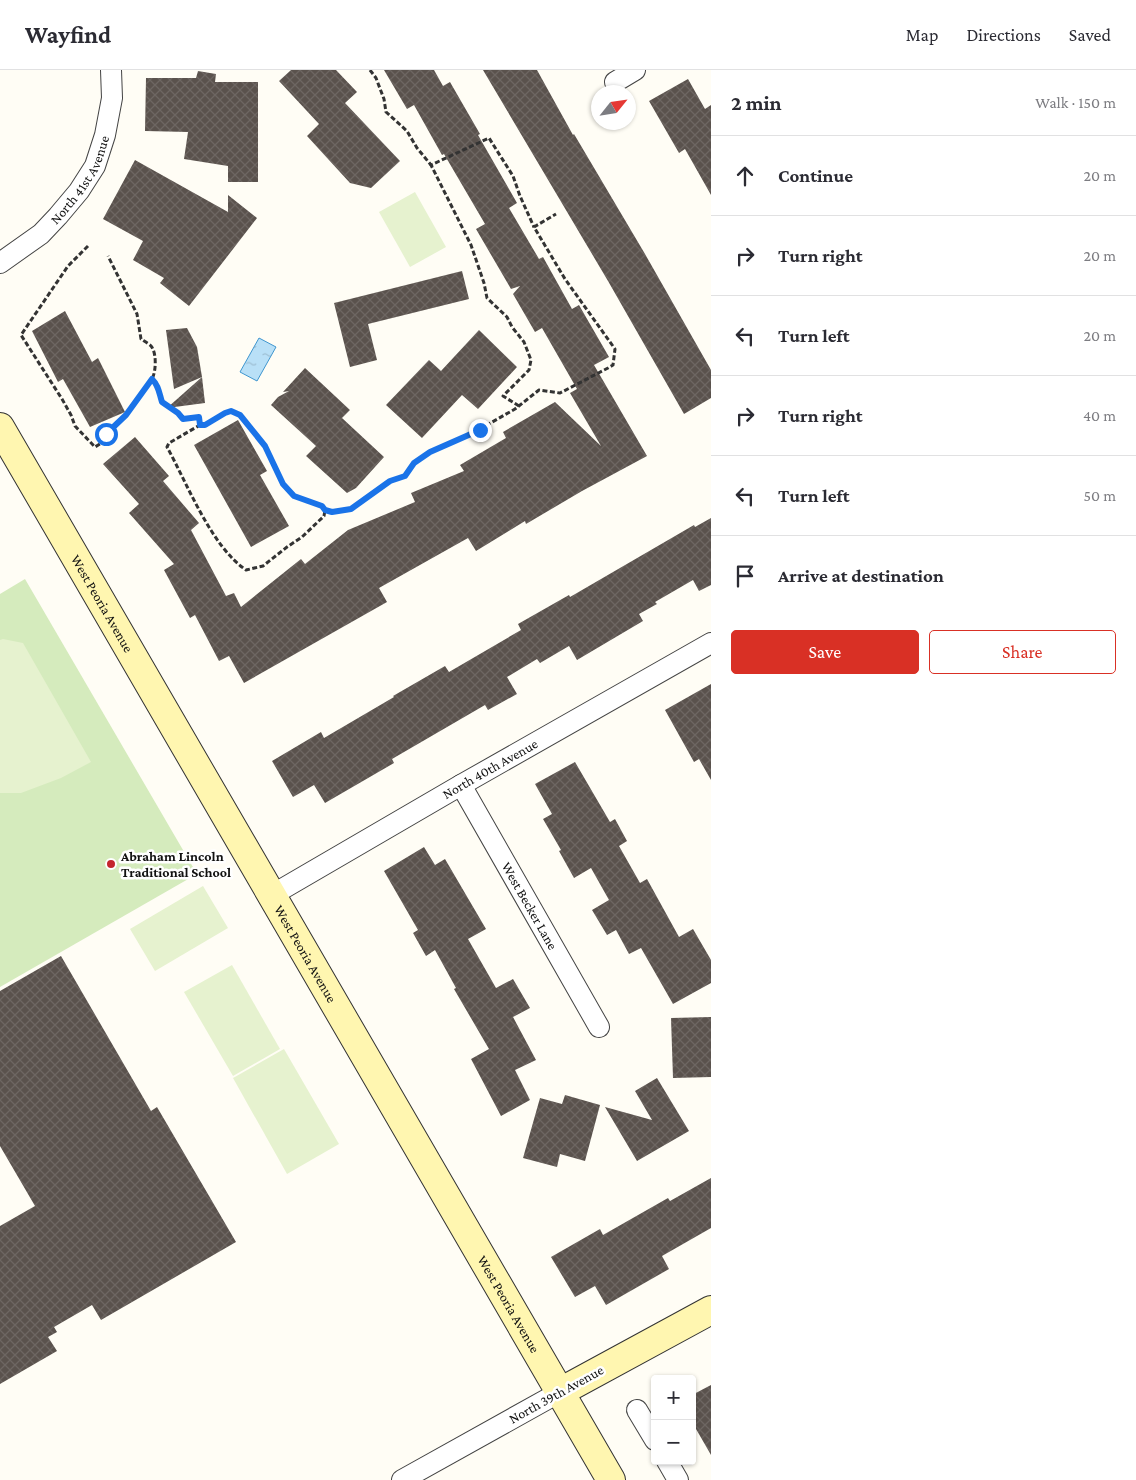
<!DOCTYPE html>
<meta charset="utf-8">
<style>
:root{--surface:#fff;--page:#f7f7f7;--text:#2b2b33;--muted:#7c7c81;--line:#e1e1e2;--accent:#d93025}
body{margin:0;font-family:"Crimson Pro",serif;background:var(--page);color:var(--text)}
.controls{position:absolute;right:15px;bottom:15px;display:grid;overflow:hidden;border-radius:5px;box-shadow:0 1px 4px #0004}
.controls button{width:45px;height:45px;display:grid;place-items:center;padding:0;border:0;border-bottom:1px solid var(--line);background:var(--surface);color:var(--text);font:25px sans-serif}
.compass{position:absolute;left:591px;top:15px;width:45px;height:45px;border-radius:50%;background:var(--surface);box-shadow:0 1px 4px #0004;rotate:60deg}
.stop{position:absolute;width:15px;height:15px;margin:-11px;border:4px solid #1a73e8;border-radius:50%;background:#fff}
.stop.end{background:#1a73e8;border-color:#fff;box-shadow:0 1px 5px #0008}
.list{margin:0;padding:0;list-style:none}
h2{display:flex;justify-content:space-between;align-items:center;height:65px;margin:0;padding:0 20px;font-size:21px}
h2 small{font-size:16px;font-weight:400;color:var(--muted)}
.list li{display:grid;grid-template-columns:32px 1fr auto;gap:15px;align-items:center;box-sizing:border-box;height:80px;padding:0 20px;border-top:1px solid var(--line)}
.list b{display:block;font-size:19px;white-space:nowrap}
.list em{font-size:16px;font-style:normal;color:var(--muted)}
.actions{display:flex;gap:10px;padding:15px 20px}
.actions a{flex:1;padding:11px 0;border:1px solid var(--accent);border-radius:5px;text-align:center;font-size:18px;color:var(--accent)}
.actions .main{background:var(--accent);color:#fff}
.icon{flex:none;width:28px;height:28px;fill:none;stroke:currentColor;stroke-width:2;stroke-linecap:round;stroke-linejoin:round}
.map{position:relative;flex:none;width:711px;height:1410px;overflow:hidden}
header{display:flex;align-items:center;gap:30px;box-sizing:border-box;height:70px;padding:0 25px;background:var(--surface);border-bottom:1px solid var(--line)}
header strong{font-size:24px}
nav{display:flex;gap:28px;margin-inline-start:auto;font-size:18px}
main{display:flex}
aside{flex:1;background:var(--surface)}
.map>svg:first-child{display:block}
.park{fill:#d5ebbd}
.pitch{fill:#e6f2cf}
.water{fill:url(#water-ripples);stroke:#3f96cf}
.building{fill:url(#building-cross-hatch)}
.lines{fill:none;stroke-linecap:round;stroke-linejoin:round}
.street-casing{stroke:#444;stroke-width:22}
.secondary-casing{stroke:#333;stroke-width:30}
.path{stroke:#333;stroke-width:3;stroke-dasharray:5 2.5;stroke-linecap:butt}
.street{stroke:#fff;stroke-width:20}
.secondary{stroke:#fff6b0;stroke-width:28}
.route{stroke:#1a73e8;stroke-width:6}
.poi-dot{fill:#c4262e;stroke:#fff;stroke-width:2}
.labels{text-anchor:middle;stroke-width:5;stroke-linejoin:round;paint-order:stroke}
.street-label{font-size:14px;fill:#111;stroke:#fff}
.poi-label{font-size:14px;font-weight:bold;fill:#111;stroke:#fff;text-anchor:start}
</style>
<header>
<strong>Wayfind</strong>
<nav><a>Map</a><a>Directions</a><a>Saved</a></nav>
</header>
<main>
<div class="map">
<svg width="711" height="1410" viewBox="0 0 711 1410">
<defs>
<pattern id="water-ripples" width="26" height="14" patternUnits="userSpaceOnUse" patternTransform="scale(1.25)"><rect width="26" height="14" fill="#b9e0f7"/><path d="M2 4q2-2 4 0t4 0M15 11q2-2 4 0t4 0" fill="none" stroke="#9ebfd3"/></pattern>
<pattern id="building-cross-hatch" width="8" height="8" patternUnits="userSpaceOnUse" patternTransform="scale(1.25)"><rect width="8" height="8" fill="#5a524d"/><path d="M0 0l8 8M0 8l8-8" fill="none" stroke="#6d6662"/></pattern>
</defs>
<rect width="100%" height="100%" fill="#fffdf5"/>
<path class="park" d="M25 509 197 804 0 917V524Z"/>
<g class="pitch">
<path d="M415 122 446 177 410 197 379 142Z"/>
<path d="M3 569 23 573 91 692 61 708 21 723H0V570Z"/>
<path d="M203 816 228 858 155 901 130 859Z"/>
<path d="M232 895 280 979 233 1006 184 922Z"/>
<path d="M284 979 339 1074 287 1104 233 1008Z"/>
</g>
<path class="water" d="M259 268 276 277 257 311 240 302Z"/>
<g class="building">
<path d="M291 0H336L357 22 345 33 400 91 371 118 350 113 307 66 319 54 279 11Z"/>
<path d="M384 0H434L443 16 450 12 480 64 478 65 517 133 509 138 539 189 543 187 572 239 579 235 609 287 594 295 647 386 582 421 526 454 525 451 476 481 468 468 379 518 387 532 244 613 229 586 219 591 195 545 190 548 164 500 174 494 129 443 139 434 103 394 135 367 169 406 163 411 199 453 191 460 226 526 234 523 241 537 301 489 305 494 348 460 415 432 411 423 464 401 460 395 506 368 503 362 555 332 601 376 570 323 577 319 542 258 535 262 513 224 520 216 511 219 476 159 485 154 444 84 442 85 414 35 407 39Z"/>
<path d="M483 0H537L573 65 574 64 645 184 711 300V328L684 344 608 211Z"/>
<path d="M198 1 216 4 215 12H258V112H228V96L184 89 188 62 145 61 146 8H196Z"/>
<path d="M688 9 705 39 711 35V125L685 79 679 83 649 31Z"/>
<path d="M135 90 228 142V125L257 148 189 236 160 213 164 208 133 190 143 171 103 149Z"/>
<path d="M462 201 469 229 368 254 377 290 350 297 334 233Z"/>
<path d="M65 241 92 292 98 288 125 342 90 357 63 309 58 312 32 261Z"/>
<path d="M187 258 197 277 202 307 174 319 166 260Z"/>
<path d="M479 260 517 297 478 339 462 325 422 368 386 335 429 290 441 301Z"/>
<path d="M305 298 350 340 342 348 384 387 356 418 347 423 306 386 316 376 271 335 278 327 289 321 283 322Z"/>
<path d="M202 307 205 333 167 338Z"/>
<path d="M238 350 267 401 260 405 289 456 251 477 194 375Z"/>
<path d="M711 448V515L699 521 693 510 655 532 657 534 639 544 643 551 577 590 569 576 540 593 537 589 507 607 517 624 488 640 485 635 392 689 394 693 325 733 314 715 293 727 272 691 321 662 324 668 394 627 393 626 445 596 449 602 521 560 518 554 569 525 570 527 694 455 695 457Z"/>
<path d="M711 614V710L699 689 694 692 665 640Z"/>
<path d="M575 692 610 752 615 749 627 771 619 776 640 813 647 809 679 867 693 859 711 890V913L673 934 641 878 629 884 616 860 607 865 592 840 609 830 591 798 574 808 559 781 561 780 543 749 552 744 535 714Z"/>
<path d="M424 777 435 795 445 789 486 859 468 869 496 918 513 909 530 938 513 947 536 990 515 1000 530 1030 501 1046 471 989 489 979 454 919 456 918 435 880 426 886 413 863 418 860 384 801Z"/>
<path d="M61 886 151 1041 157 1037 236 1172 101 1250 92 1235 54 1257 57 1262 48 1267 57 1281 0 1314V1156L35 1136 0 1076V921Z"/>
<path d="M711 947V1007L673 1008 671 948Z"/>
<path d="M657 1008 689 1061 637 1091 605 1037 652 1050 635 1021Z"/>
<path d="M565 1025 600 1035 585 1091 560 1084 557 1097 523 1088 540 1028 562 1034Z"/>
<path d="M711 1108V1158L662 1186 669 1199 606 1235 595 1216 575 1227 551 1187 600 1159 603 1165 668 1128 670 1131Z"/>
<path d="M711 1315V1385L692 1352V1325Z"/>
</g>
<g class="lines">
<defs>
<g id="street">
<path d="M615 12 635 0"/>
<path id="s1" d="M0 193 41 164 58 146 79 121 95 96 105 65 112 28 111 0"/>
<path id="s2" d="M461 715 599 957"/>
<path id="s3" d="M272 825 461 715 711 573"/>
<path d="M637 1340 655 1370"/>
<path d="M667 1391 678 1410"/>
<path d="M402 1410 560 1322"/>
</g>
<g id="secondary">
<path id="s4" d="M0 357 611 1410"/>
<path d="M560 1322 711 1240"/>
</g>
</defs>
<use href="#street" class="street-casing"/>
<use href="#secondary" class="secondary-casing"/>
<g class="path">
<path d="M370 0 376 8 384 29 386 42 407 61 417 78 431 95"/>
<path d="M88 176 68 196 21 265 62 329 71 345 75 356 95 377 100 374 106 364 126 345 152 309C156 302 157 283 151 276 149 274 144 271 141 269L137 244 108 186"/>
<path d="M152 309C159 316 159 323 162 331L178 343 183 349 199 347 200 355H205L225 343 231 341 240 345 265 376 283 414 294 426 322 436 325 440 324 446 302 467 287 477 263 496 246 500C211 476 188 415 167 377L169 373 200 355"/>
<path d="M519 336 503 326 529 300 531 290 524 272 512 257 507 247 487 228 484 213 471 175 431 95 489 68 513 106 520 126 534 157"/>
<path d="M325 440 332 442 351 439 390 411 405 406 414 393 430 382 480 359 515 339 539 320 560 323 608 298 613 295 615 279 565 209 534 157 556 144"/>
</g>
<use href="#street" class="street"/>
<use href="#secondary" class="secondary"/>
</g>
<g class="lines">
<path class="route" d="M106 364 126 345 152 309C159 316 159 323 162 332L178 343 183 349 199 347 200 355H205L225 343 231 341 240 345 265 376 283 414 294 426 322 436 325 440 332 442 351 439 390 411 405 406 414 393 430 382 480 360"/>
</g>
<circle class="poi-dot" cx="111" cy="794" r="5"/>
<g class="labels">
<g class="street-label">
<text dy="5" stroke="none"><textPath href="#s1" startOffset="118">North 41st Avenue</textPath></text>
<text dy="5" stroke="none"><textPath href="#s4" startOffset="204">West Peoria Avenue</textPath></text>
<text dy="5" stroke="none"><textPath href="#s3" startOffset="252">North 40th Avenue</textPath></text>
<text dy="5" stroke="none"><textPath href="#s2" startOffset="139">West Becker Lane</textPath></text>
<text dy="5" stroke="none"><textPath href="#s4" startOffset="609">West Peoria Avenue</textPath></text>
<text dy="5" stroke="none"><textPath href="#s4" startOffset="1014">West Peoria Avenue</textPath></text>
<text transform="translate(556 1324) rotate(-29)" y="5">North 39th Avenue</text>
</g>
<g class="poi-label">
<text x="121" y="791">Abraham Lincoln<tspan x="121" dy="16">Traditional School</tspan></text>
</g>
</g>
</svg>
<div class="controls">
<button>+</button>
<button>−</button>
</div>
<svg class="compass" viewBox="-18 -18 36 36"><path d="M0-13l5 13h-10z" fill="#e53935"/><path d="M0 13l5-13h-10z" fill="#7c7c81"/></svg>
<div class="stop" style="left:106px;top:364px"></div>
<div class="stop end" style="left:480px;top:360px"></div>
</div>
<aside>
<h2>2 min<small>Walk · 150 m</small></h2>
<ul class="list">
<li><svg class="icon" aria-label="ahead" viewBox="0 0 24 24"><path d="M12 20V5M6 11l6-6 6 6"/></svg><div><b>Continue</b></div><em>20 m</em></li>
<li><svg class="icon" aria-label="right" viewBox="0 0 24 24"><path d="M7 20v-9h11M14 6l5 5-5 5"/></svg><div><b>Turn right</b></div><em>20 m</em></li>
<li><svg class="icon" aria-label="left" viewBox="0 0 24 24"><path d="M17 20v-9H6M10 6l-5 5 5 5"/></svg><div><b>Turn left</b></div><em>20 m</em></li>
<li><svg class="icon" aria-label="right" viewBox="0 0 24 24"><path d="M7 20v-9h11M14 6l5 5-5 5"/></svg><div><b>Turn right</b></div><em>40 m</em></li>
<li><svg class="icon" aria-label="left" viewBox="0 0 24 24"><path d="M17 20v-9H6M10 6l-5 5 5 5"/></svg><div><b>Turn left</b></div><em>50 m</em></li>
<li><svg class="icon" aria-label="arrive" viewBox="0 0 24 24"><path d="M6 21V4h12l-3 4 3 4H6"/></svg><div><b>Arrive at destination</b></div></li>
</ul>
<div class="actions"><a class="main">Save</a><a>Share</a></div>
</aside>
</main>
